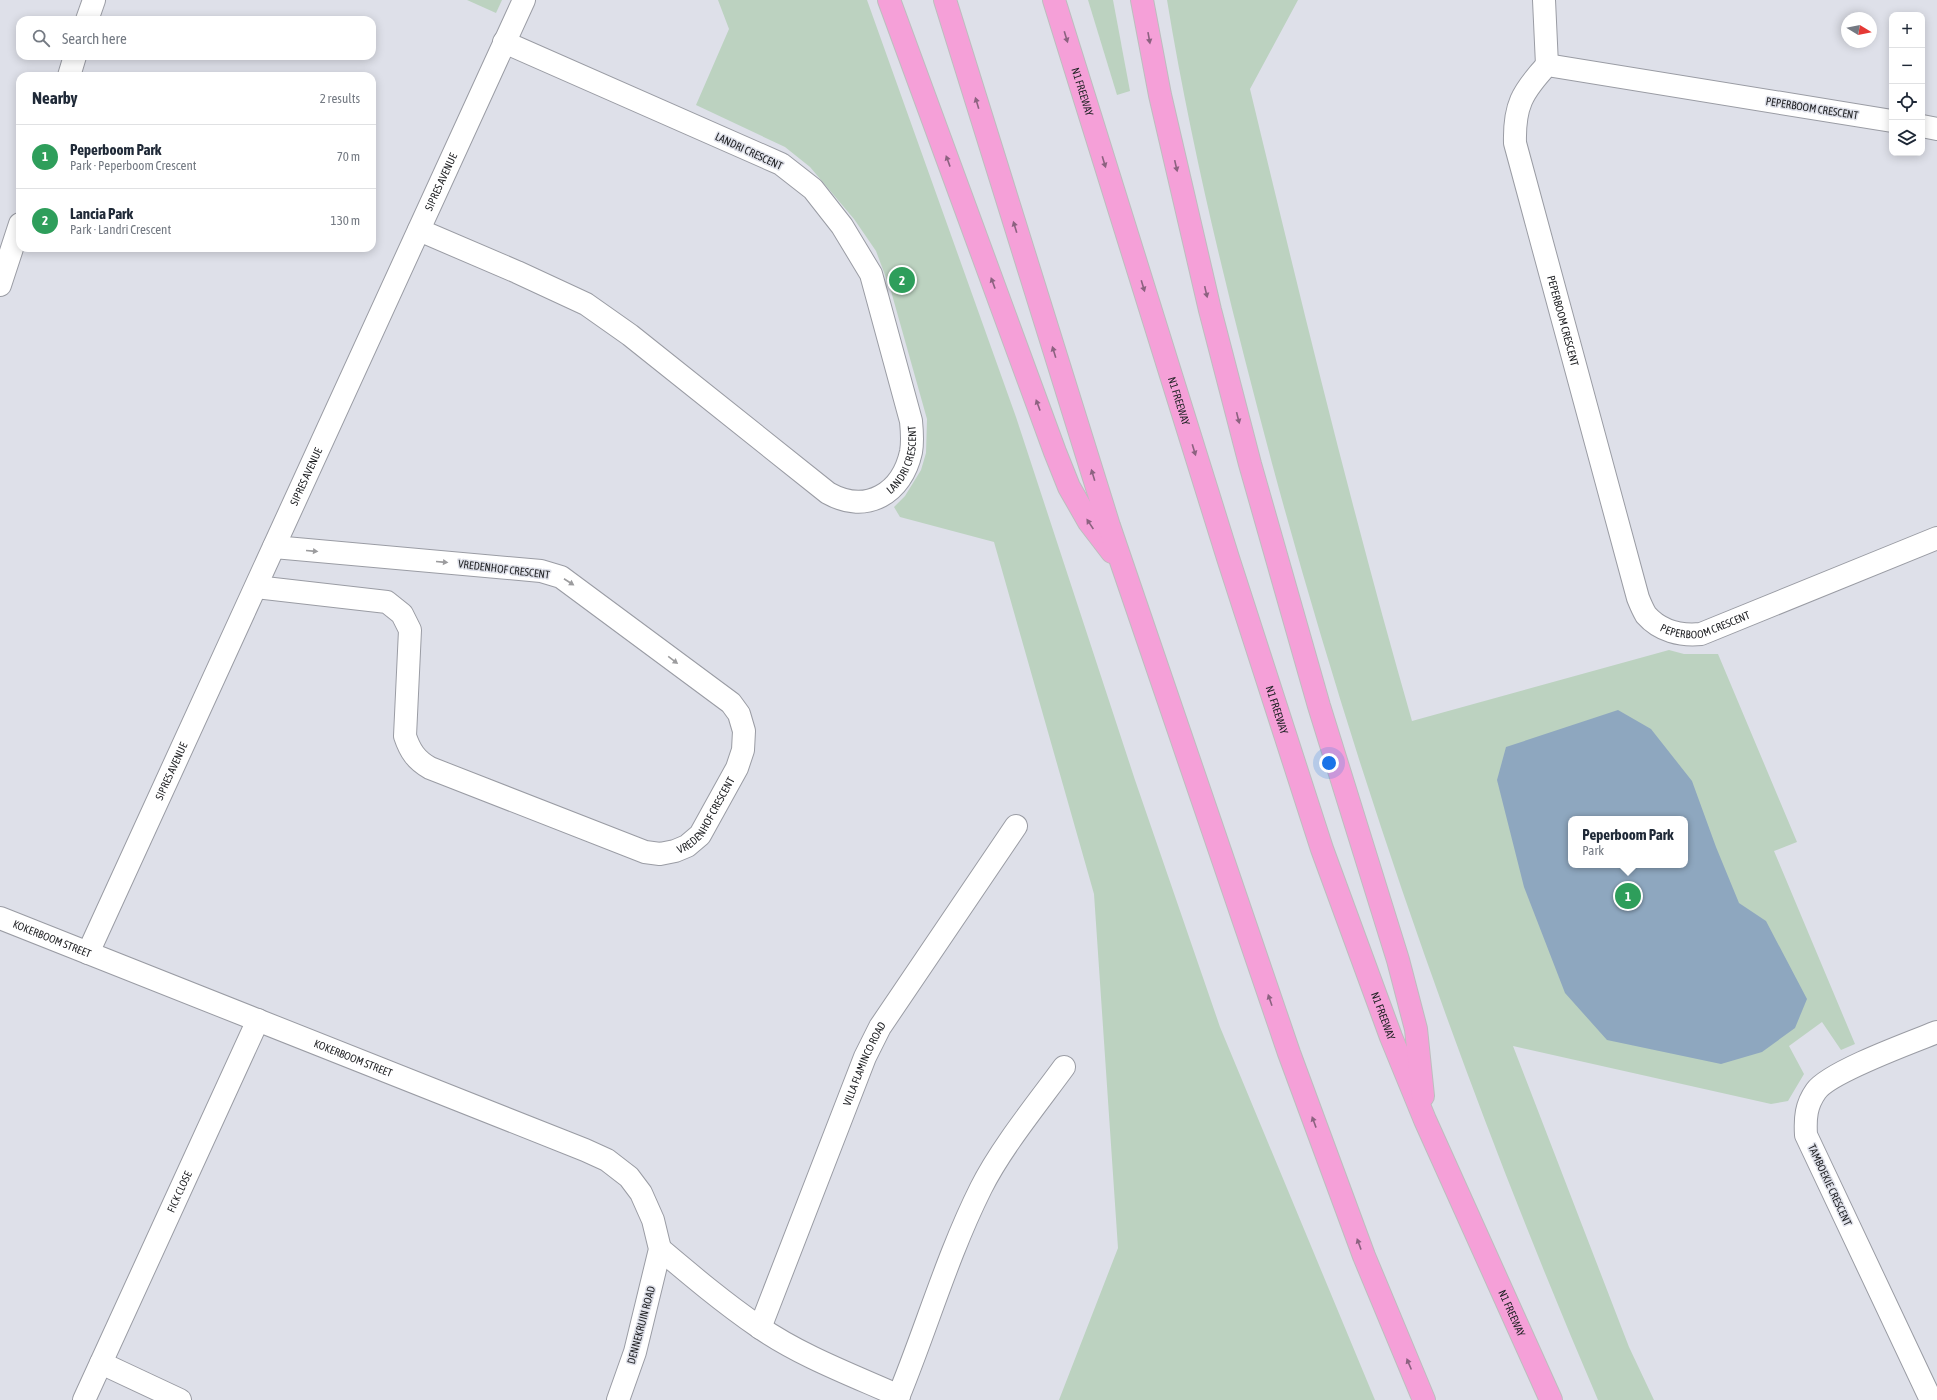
<!DOCTYPE html>
<meta charset="utf-8">
<style>
:root{--surface:#fff;--page:#f2f2f3;--text:#1f2937;--muted:#747a83;--line:#e0e1e3;--accent:#9b56ca}
body{margin:0;font-family:"Asap Condensed",sans-serif;background:var(--page);color:var(--text)}
.controls{position:absolute;right:12px;top:12px;display:grid;overflow:hidden;border-radius:8px;box-shadow:0 2px 10px #0003}
.controls button{width:36px;height:36px;display:grid;place-items:center;padding:0;border:0;border-bottom:1px solid var(--line);background:var(--surface);color:var(--text);font:20px sans-serif}
.compass{position:absolute;left:1841px;top:12px;width:36px;height:36px;border-radius:50%;background:var(--surface);box-shadow:0 2px 10px #0003;rotate:100deg}
.you{position:absolute;left:1329px;top:763px;width:14px;height:14px;margin:-10px;border:3px solid #fff;border-radius:50%;background:#1a73e8;box-shadow:0 0 0 6px #1a73e833}
.badge{display:grid;place-items:center;width:26px;height:26px;border-radius:50%;background:var(--accent);color:#fff;font-size:13px;font-weight:700}
.pin{position:absolute;translate:-50% -50%;border:2px solid #fff;box-shadow:0 1px 4px #0006}
.popup{position:absolute;left:1568px;top:816px;width:120px;height:52px;box-sizing:border-box;display:grid;place-content:center;border-radius:8px;background:var(--surface);filter:drop-shadow(0 1px 3px #0005);font-size:13px;white-space:nowrap;color:var(--muted)}
.popup b{font-size:15px;color:var(--text)}
.popup::after{content:'';position:absolute;left:50%;top:100%;margin-left:-8px;border:8px solid transparent;border-top-color:var(--surface)}
.list{margin:0;padding:0;list-style:none}
h2{display:flex;justify-content:space-between;align-items:center;height:52px;margin:0;padding:0 16px;font-size:17px}
h2 small{font-size:13px;font-weight:400;color:var(--muted)}
.list li{display:grid;grid-template-columns:26px 1fr auto;gap:12px;align-items:center;box-sizing:border-box;height:64px;padding:0 16px;border-top:1px solid var(--line)}
.list b{display:block;font-size:15px;white-space:nowrap}
.list p{margin:0;font-size:13px;white-space:nowrap;color:var(--muted)}
.list em{font-size:13px;font-style:normal;color:var(--muted)}
.icon{flex:none;width:22px;height:22px;fill:none;stroke:currentColor;stroke-width:2;stroke-linecap:round;stroke-linejoin:round}
.map{position:relative;flex:none;width:1937px;height:1400px;overflow:hidden}
.search{position:absolute;background:var(--surface);box-shadow:0 2px 10px #0003;left:16px;top:16px;width:360px;height:44px;display:flex;align-items:center;gap:10px;box-sizing:border-box;padding:0 14px;border-radius:12px;color:var(--muted);font-size:15px}
.panel{position:absolute;background:var(--surface);box-shadow:0 2px 10px #0003;left:16px;top:72px;width:360px;height:180px;border-radius:12px}
.map>svg:first-child{display:block}
.green{fill:#bcd2c0;fill-rule:evenodd}
.water{fill:#8ea7bf;fill-rule:evenodd}
.lines{fill:none;stroke-linecap:round;stroke-linejoin:round}
.minor-casing{stroke:#9a9ca4;stroke-width:24}
.motorway-casing{stroke:#bdbdbe;stroke-width:24}
.minor{stroke:#fff;stroke-width:22}
.motorway{stroke:#f5a0d8;stroke-width:22}
.oneway{fill:#8c6280}
.oneway2{fill:#9c9c9e}
.labels{text-anchor:middle;stroke-width:3;stroke-linejoin:round;paint-order:stroke}
.street-label{font-size:11px;fill:#232427;stroke:#dee0e9}
</style>
<div class="map">
<svg width="1937" height="1400" viewBox="0 0 1937 1400">
<rect width="100%" height="100%" fill="#dee0e9"/>
<g class="green">
<path d="M467 0H502L496 13Z"/>
<path d="M718 0H867L1016 417 1135 780 1220 1027 1375 1400H1059L1118 1248 1094 894 994 542 900 517 894 507 905 496 921 470 926 453 927 419 891 291 876 251 854 219 810 167 785 147 696 105 729 29Z"/>
<path d="M1088 0H1113L1130 91 1117 95Z"/>
<path d="M1167 0H1298L1250 89C1301 301 1352 512 1412 721L1669 650 1684 654H1718L1797 842 1774 851 1855 1044 1841 1050 1822 1022 1789 1046 1804 1074 1788 1101 1771 1104 1513 1046 1629 1347 1654 1400H1598C1468 1097 1359 785 1273 467 1232 313 1193 158 1167 0ZM1571 819H1685V865H1571Z"/>
</g>
<path class="water" d="M1618 710 1651 729 1692 781 1716 847 1739 903 1766 921 1807 999 1795 1028 1762 1052 1721 1064 1607 1040 1565 993 1524 887 1497 780 1506 747ZM1571 819H1685V865H1571Z"/>
<g class="lines">
<defs>
<g id="minor">
<path d="M1544 0 1547 65"/>
<path d="M87 20 94 0"/>
<path d="M69 76 75 56"/>
<path id="s1" d="M1892 121 1547 65C1522 92 1514 106 1515 143L1638 598C1640 603 1643 610 1646 615 1660 631 1681 636 1701 634L1937 538"/>
<path d="M1922 126 1937 129"/>
<path id="s2" d="M419 230 517 272 586 304 630 335 828 493C867 515 902 493 911 452 913 441 912 431 911 421L871 274 842 226 813 189 781 164 504 42"/>
<path d="M0 285 20 224"/>
<path id="s3" d="M256 587 387 602 402 614 410 630 405 736C410 751 416 760 430 768L645 852 660 854 675 851 687 846 700 835 737 768 743 750 744 731 739 714 731 703 561 577 541 571 274 547"/>
<path id="s4" d="M0 918 585 1150 607 1160 629 1177 641 1193 653 1220 660 1249 635 1352 618 1400"/>
<path id="s5" d="M88 953 524 0"/>
<path d="M660 1249C692 1276 724 1303 759 1327 801 1356 852 1375 899 1396"/>
<path id="s6" d="M760 1328 865 1057 880 1027 1016 826"/>
<path d="M101 1363 180 1400"/>
<path id="s7" d="M84 1400 258 1020"/>
<path d="M897 1400C926 1330 947 1256 981 1188 1001 1148 1037 1104 1064 1067"/>
<path d="M1931 1400 1806 1135C1805 1118 1806 1105 1816 1091 1829 1072 1912 1042 1937 1032"/>
</g>
<g id="motorway">
<path d="M889 0 1055 452 1069 487 1089 522 1112 552"/>
<path d="M945 0 1109 526 1289 1053 1364 1256 1424 1400"/>
<path id="s8" d="M1054 0 1228 558 1322 849 1391 1037 1425 1120 1551 1400"/>
<path d="M1142 0 1160 95 1210 310 1250 464 1319 706 1398 960 1416 1029 1423 1096"/>
</g>
</defs>
<use href="#minor" class="minor-casing"/>
<use href="#motorway" class="motorway-casing"/>
<use href="#minor" class="minor"/>
<use href="#motorway" class="motorway"/>
</g>
<defs><path id="oneway-solid" d="M-6-.8H1V-3.2L6.5 0L1 3.2V.8H-6Z"/></defs>
<g class="oneway">
<use href="#oneway-solid" transform="translate(1066 37) rotate(73)"/>
<use href="#oneway-solid" transform="translate(1149 38) rotate(80)"/>
<use href="#oneway-solid" transform="translate(977 103) rotate(-107)"/>
<use href="#oneway-solid" transform="translate(948 161) rotate(-110)"/>
<use href="#oneway-solid" transform="translate(1104 162) rotate(73)"/>
<use href="#oneway-solid" transform="translate(1176 166) rotate(77)"/>
<use href="#oneway-solid" transform="translate(1015 227) rotate(-107)"/>
<use href="#oneway-solid" transform="translate(993 283) rotate(-110)"/>
<use href="#oneway-solid" transform="translate(1143 286) rotate(73)"/>
<use href="#oneway-solid" transform="translate(1206 292) rotate(77)"/>
<use href="#oneway-solid" transform="translate(1054 352) rotate(-107)"/>
<use href="#oneway-solid" transform="translate(1038 405) rotate(-110)"/>
<use href="#oneway-solid" transform="translate(1238 418) rotate(76)"/>
<use href="#oneway-solid" transform="translate(1194 450) rotate(73)"/>
<use href="#oneway-solid" transform="translate(1093 475) rotate(-107)"/>
<use href="#oneway-solid" transform="translate(1090 524) rotate(-124)"/>
<use href="#oneway-solid" transform="translate(1270 1000) rotate(-109)"/>
<use href="#oneway-solid" transform="translate(1314 1122) rotate(-110)"/>
<use href="#oneway-solid" transform="translate(1359 1244) rotate(-110)"/>
<use href="#oneway-solid" transform="translate(1409 1364) rotate(-113)"/>
</g>
<g class="oneway2">
<use href="#oneway-solid" transform="translate(312 551) rotate(5)"/>
<use href="#oneway-solid" transform="translate(442 562) rotate(5)"/>
<use href="#oneway-solid" transform="translate(569 582) rotate(33)"/>
<use href="#oneway-solid" transform="translate(673 660) rotate(37)"/>
</g>
<g class="labels">
<g class="street-label">
<text dy="4" stroke="none"><textPath href="#s8" startOffset="96">N1 FREEWAY</textPath></text>
<text transform="translate(1812 108) rotate(9)" y="4">PEPERBOOM CRESCENT</text>
<text transform="translate(749 151) rotate(25)" y="4">LANDRI CRESCENT</text>
<text dy="4" stroke="none"><textPath href="#s5" startOffset="848">SIPRES AVENUE</textPath></text>
<text dy="4" stroke="none"><textPath href="#s1" startOffset="621">PEPERBOOM CRESCENT</textPath></text>
<text dy="4" stroke="none"><textPath href="#s8" startOffset="420">N1 FREEWAY</textPath></text>
<text dy="4" stroke="none"><textPath href="#s2" startOffset="590">LANDRI CRESCENT</textPath></text>
<text dy="4" stroke="none"><textPath href="#s5" startOffset="524">SIPRES AVENUE</textPath></text>
<text transform="translate(504 569) rotate(7)" y="4">VREDENHOF CRESCENT</text>
<text dy="4" stroke="none"><textPath href="#s1" startOffset="993">PEPERBOOM CRESCENT</textPath></text>
<text dy="4" stroke="none"><textPath href="#s8" startOffset="744">N1 FREEWAY</textPath></text>
<text dy="4" stroke="none"><textPath href="#s5" startOffset="200">SIPRES AVENUE</textPath></text>
<text dy="4" stroke="none"><textPath href="#s3" startOffset="627">VREDENHOF CRESCENT</textPath></text>
<text dy="4" stroke="none"><textPath href="#s4" startOffset="56">KOKERBOOM STREET</textPath></text>
<text dy="4" stroke="none"><textPath href="#s8" startOffset="1068">N1 FREEWAY</textPath></text>
<text dy="4" stroke="none"><textPath href="#s4" startOffset="380">KOKERBOOM STREET</textPath></text>
<text dy="4" stroke="none"><textPath href="#s6" startOffset="284">VILLA FLAMINCO ROAD</textPath></text>
<text transform="translate(1830 1185) rotate(65)" y="4">TAMBOEKIE CRESCENT</text>
<text dy="4" stroke="none"><textPath href="#s7" startOffset="229">FICK CLOSE</textPath></text>
<text dy="4" stroke="none"><textPath href="#s8" startOffset="1392">N1 FREEWAY</textPath></text>
<text transform="translate(641 1325) rotate(-75)" y="4">DENNEKRUIN ROAD</text>
</g>
</g>
</svg>
<div class="controls">
<button>+</button>
<button>−</button>
<button><svg class="icon" aria-label="locate" viewBox="0 0 24 24"><circle cx="12" cy="12" r="6"/><path d="M12 2v4M12 18v4M2 12h4M18 12h4"/></svg></button>
<button><svg class="icon" aria-label="layers" viewBox="0 0 24 24"><path d="M12 4l9 5-9 5-9-5zM3 14l9 5 9-5"/></svg></button>
</div>
<svg class="compass" viewBox="-18 -18 36 36"><path d="M0-13l5 13h-10z" fill="#e53935"/><path d="M0 13l5-13h-10z" fill="#747a83"/></svg>
<div class="you"></div>
<div class="pin badge" style="left:1628px;top:896px;background:#2e9e5b">1</div>
<div class="popup"><b>Peperboom Park</b>Park</div>
<div class="pin badge" style="left:902px;top:280px;background:#2e9e5b">2</div>
<div class="search"><svg class="icon" aria-label="search" viewBox="0 0 24 24"><circle cx="10" cy="10" r="6"/><path d="M15 15l6 6"/></svg>Search here</div>
<section class="panel">
<h2>Nearby<small>2 results</small></h2>
<ul class="list">
<li><span class="badge" style="background:#2e9e5b">1</span><div><b>Peperboom Park</b><p>Park · Peperboom Crescent</p></div><em>70 m</em></li>
<li><span class="badge" style="background:#2e9e5b">2</span><div><b>Lancia Park</b><p>Park · Landri Crescent</p></div><em>130 m</em></li>
</ul>
</section>
</div>
